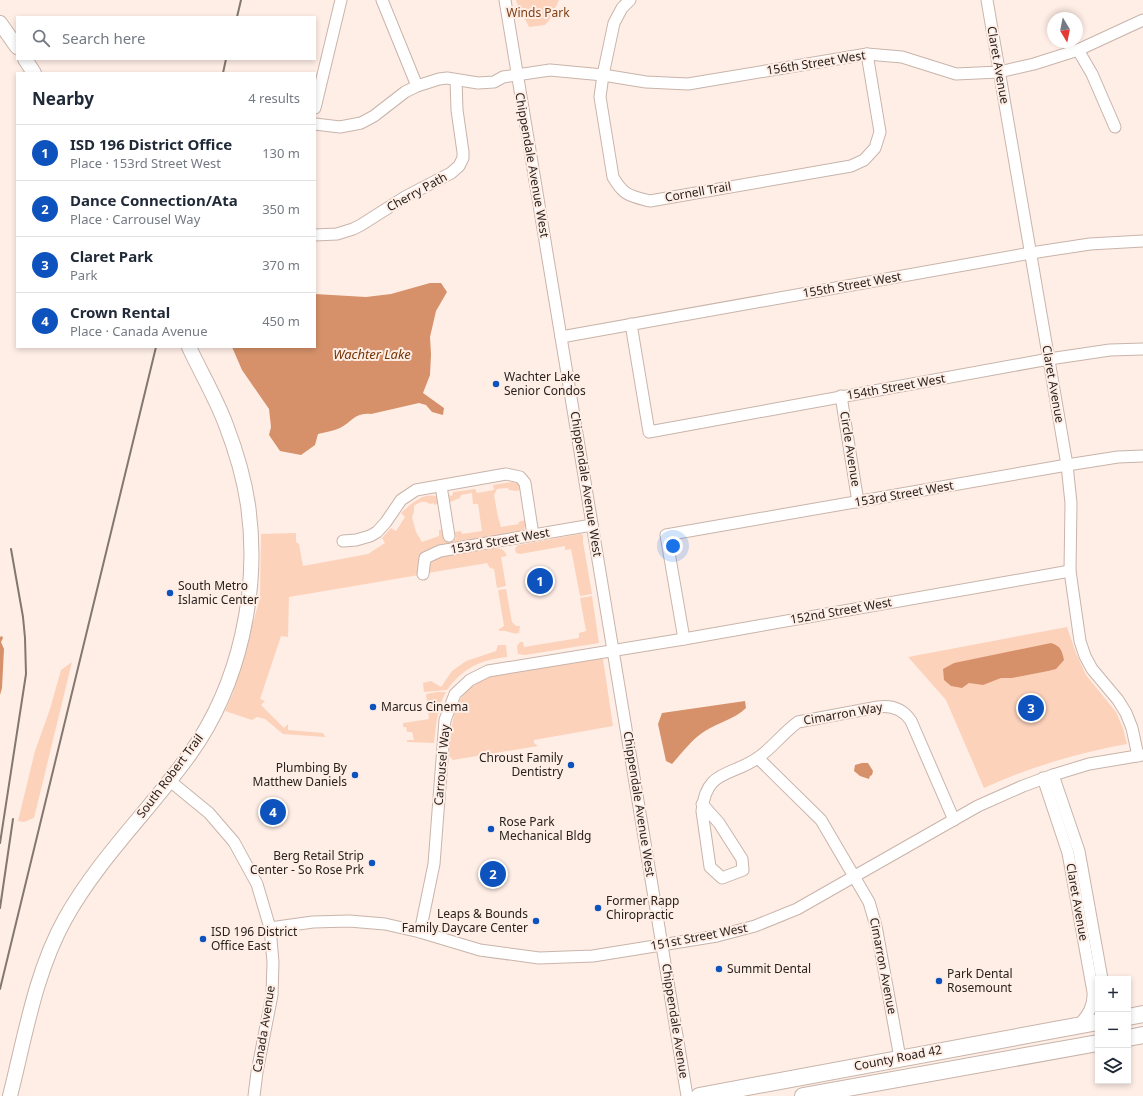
<!DOCTYPE html>
<meta charset="utf-8">
<style>
:root{--surface:#fff;--page:#f2f2f3;--text:#1f2937;--muted:#747a83;--line:#e0e1e3;--accent:#0d52bd}
body{margin:0;font-family:"Noto Sans",sans-serif;background:var(--page);color:var(--text)}
.controls{position:absolute;right:12px;bottom:12px;display:grid;overflow:hidden;border-radius:0px;box-shadow:0 2px 6px #0003}
.controls button{width:36px;height:36px;display:grid;place-items:center;padding:0;border:0;border-bottom:1px solid var(--line);background:var(--surface);color:var(--text);font:20px sans-serif}
.compass{position:absolute;left:1047px;top:12px;width:36px;height:36px;border-radius:50%;background:var(--surface);box-shadow:0 2px 6px #0003;rotate:170deg}
.you{position:absolute;left:673px;top:546px;width:14px;height:14px;margin:-10px;border:3px solid #fff;border-radius:50%;background:#1a73e8;box-shadow:0 0 0 6px #1a73e833}
.badge{display:grid;place-items:center;width:26px;height:26px;border-radius:50%;background:var(--accent);color:#fff;font-size:13px;font-weight:700}
.pin{position:absolute;translate:-50% -50%;border:2px solid #fff;box-shadow:0 1px 4px #0006}
.list{margin:0;padding:0;list-style:none}
h2{display:flex;justify-content:space-between;align-items:center;height:52px;margin:0;padding:0 16px;font-size:17px}
h2 small{font-size:13px;font-weight:400;color:var(--muted)}
.list li{display:grid;grid-template-columns:26px 1fr auto;gap:12px;align-items:center;box-sizing:border-box;height:56px;padding:0 16px;border-top:1px solid var(--line)}
.list b{display:block;font-size:15px;white-space:nowrap}
.list p{margin:0;font-size:13px;white-space:nowrap;color:var(--muted)}
.list em{font-size:13px;font-style:normal;color:var(--muted)}
.icon{flex:none;width:22px;height:22px;fill:none;stroke:currentColor;stroke-width:2;stroke-linecap:round;stroke-linejoin:round}
.map{position:relative;flex:none;width:1143px;height:1096px;overflow:hidden}
.search{position:absolute;background:var(--surface);box-shadow:0 2px 6px #0003;left:16px;top:16px;width:300px;height:44px;display:flex;align-items:center;gap:10px;box-sizing:border-box;padding:0 14px;border-radius:0px;color:var(--muted);font-size:15px}
.panel{position:absolute;background:var(--surface);box-shadow:0 2px 6px #0003;left:16px;top:72px;width:300px;height:276px;border-radius:0px}
.map>svg:first-child{display:block}
.green{fill:#fcd2bb}
.water{fill:#d6916a}
.lines{fill:none;stroke-linecap:round;stroke-linejoin:round}
.minor-casing{stroke:#c8b4aa;stroke-width:13}
.major-casing{stroke:#c8b4aa;stroke-width:16}
.highway-casing{stroke:#c8b4aa;stroke-width:18}
.minor{stroke:#fff;stroke-width:11}
.major{stroke:#fff;stroke-width:14}
.highway{stroke:#fff;stroke-width:16}
.rail{stroke:#827771;stroke-width:2}
.poi-dot{fill:#0d52bd;stroke:#ffeee6;stroke-width:1.5}
.labels{text-anchor:middle;stroke-width:4;stroke-linejoin:round;paint-order:stroke}
.park-label{font-size:12px;fill:#7d3d12;stroke:#ffeee6}
.street-label{font-size:12px;fill:#29221e;stroke:#ffeee6}
.poi-label{font-size:12px;fill:#29221e;stroke:#ffeee6;text-anchor:start}
.water-label{font-size:13px;font-style:italic;fill:#743505;stroke:#ffeee6}
</style>
<div class="map">
<svg width="1143" height="1096" viewBox="0 0 1143 1096">
<rect width="100%" height="100%" fill="#ffeee6"/>
<g class="green">
<path d="M516 0H559L550 19 545 25 529 27C526 20 517 6 516 0Z"/>
<path d="M512 482 518 483 520 490 516 491 509 490 508 488 497 489 494 495 498 517 501 527 519 524 518 522 526 520V523L523 534 438 547 419 575 289 597 288 637 281 636 260 699 265 701 261 705 284 728 288 724V730L323 733 325 737 283 734 265 719 257 717 252 720 225 711 233 693 260 598 261 534 296 533V542L299 544 303 566 368 554 385 543 382 538 391 528 396 531 405 517 401 513C411 504 424 491 438 497L440 503 434 505V503L430 504C424 500 419 502 414 506V512L412 517 416 532 422 542 439 536V530L445 529 447 540 456 539 455 532 461 531 462 534 482 531 478 504H473L472 493 461 495 460 498 450 502 449 495 452 496 453 492 475 489 477 493 494 490 493 485Z"/>
<path d="M580 534 583 535V542L592 594 580 596 571 549 565 550V546L520 554 516 553 515 549 518 545Z"/>
<path d="M494 548C501 548 504 549 507 556L501 557 506 586 497 588 494 569 490 568 487 563 428 573 427 564 432 558Z"/>
<path d="M506 589 512 622 516 626H520L519 633C512 635 508 630 500 631L498 630 504 626 498 590Z"/>
<path d="M592 596 599 643 525 655 518 654 517 646 520 642H523L524 647 579 638V633L586 631 580 598Z"/>
<path d="M1067 627 1076 653 1086 675 1116 712 1123 728 1127 744C1077 753 1030 767 984 788L946 700 908 657Z"/>
<path d="M498 645H506L507 657C480 660 463 668 447 690L424 692 423 683 431 681 441 687 452 671 466 661 496 651Z"/>
<path d="M599 658 603 659 613 726 534 740V743L538 746 453 760 449 756C453 720 450 692 490 677Z"/>
<path d="M72 662 34 818 24 822 18 821 35 751 50 709 61 670Z"/>
<path d="M437 692H446C437 708 436 725 434 743L407 742V740H414L412 732H407L406 727H403V723L429 719 426 694Z"/>
</g>
<g class="water">
<path d="M430 283H441L447 292 436 311 430 337 431 354 430 375 423 393 444 408 443 415 432 412 426 405 419 403 371 414C355 412 352 422 340 428 333 431 325 432 318 434L315 445 301 455 280 451 269 435 271 427 269 409 242 370 232 347H315V294L366 297 391 294Z"/>
<path d="M2 636 3 638 1 642 4 649 2 688 0 695V637Z"/>
<path d="M1051 643C1061 646 1062 651 1064 660L1056 669 1048 671 1012 678H1001L983 685 969 683 962 688 951 686 944 680 943 669 954 663Z"/>
<path d="M745 701 746 708C735 719 719 722 705 731 692 739 682 753 672 764L666 761 658 724 662 713Z"/>
<path d="M862 763H868L873 771 872 775 870 776 869 779 860 776 854 771 855 765Z"/>
</g>
<g class="lines">
<defs>
<g id="minor">
<path d="M382 0 417 86"/>
<path d="M505 0 687 1096"/>
<path d="M630 0 622 8 614 23 603 75 600 97 613 177C624 196 630 196 650 201L851 166 864 160 875 148 880 132 867 54"/>
<path d="M987 0 1067 465 1071 503 1070 571 1080 641 1085 656 1092 669 1118 700 1126 713 1132 728 1138 756"/>
<path d="M1078 50 1092 74 1115 127"/>
<path d="M315 108 341 0"/>
<path d="M315 124 340 127 361 123 374 116 405 92 417 86 439 79 447 78 478 83 494 82 503 77 550 70 603 75 646 82 688 84 867 54 902 57 956 74 999 72 1034 64 1078 50 1143 20"/>
<path d="M315 235 337 234 353 229 361 225 405 197 451 173 459 166 463 158V152L457 110 456 80"/>
<path d="M631 324 649 432 1049 359 1110 350 1143 349"/>
<path d="M561 337 1031 253 1090 244 1143 241"/>
<path d="M841 396 858 502"/>
<path d="M441 486 449 536"/>
<path d="M343 541 356 540 370 536 377 532 386 522 401 500 416 490 506 474 520 477 525 483 533 535"/>
<path d="M423 574 425 558 440 551 592 525"/>
<path d="M684 639 666 535 1067 465 1118 457 1143 456"/>
<path d="M758 758 821 820 869 902 876 926 900 1058"/>
<path d="M1053 775 1079 851 1102 979"/>
<path d="M1043 778 1068 853 1093 992C1094 1006 1088 1015 1079 1025"/>
<path d="M170 781 209 813 234 842 257 884 270 928 273 962 272 995 257 1072 254 1096"/>
<path d="M702 804 719 823 742 859 743 870 722 878 710 867 702 811C706 768 732 777 759 757 773 747 784 732 798 722L878 707C892 705 903 709 911 721L954 820"/>
<path d="M270 928 313 922 349 921 385 924 420 932 480 950 539 958 593 956 717 936 755 926 797 909 978 806 1023 786 1053 775 1089 764 1143 755"/>
<path d="M420 932 434 864 445 720 455 694 470 680 488 671 684 639 1070 571"/>
</g>
<g id="major">
<path d="M0 23 17 47"/>
<path d="M25 59 34 73"/>
<path d="M10 1096C25 1037 35 973 65 919 99 858 150 810 190 754 240 684 260 590 248 505 244 478 236 451 226 425 216 398 201 373 189 347"/>
</g>
<g id="highway">
<path d="M1128 1017 1143 1014"/>
<path d="M1128 1038 1143 1035"/>
<path d="M699 1096 1098 1022"/>
<path d="M803 1096 1098 1043"/>
</g>
</defs>
<use href="#minor" class="minor-casing"/>
<use href="#major" class="major-casing"/>
<use href="#highway" class="highway-casing"/>
<use href="#minor" class="minor"/>
<use href="#major" class="major"/>
<use href="#highway" class="highway"/>
<g class="rail">
<path d="M237 17 241 0"/>
<path d="M223 73 226 59"/>
<path d="M0 843 26 674 25 638 23 617 11 549"/>
<path d="M0 908 13 819"/>
<path d="M0 989 156 347"/>
</g>
</g>
<g class="poi-dot">
<circle cx="496" cy="384" r="4"/>
<circle cx="170" cy="593" r="4"/>
<circle cx="373" cy="707" r="4"/>
<circle cx="571" cy="765" r="4"/>
<circle cx="355" cy="775" r="4"/>
<circle cx="491" cy="829" r="4"/>
<circle cx="372" cy="863" r="4"/>
<circle cx="598" cy="908" r="4"/>
<circle cx="536" cy="921" r="4"/>
<circle cx="203" cy="939" r="4"/>
<circle cx="719" cy="969" r="4"/>
<circle cx="939" cy="981" r="4"/>
</g>
<g class="labels">
<g class="park-label">
<text x="538" y="17">Winds Park</text>
</g>
<g class="street-label">
<text transform="translate(816 63) rotate(-9)" y="4">156th Street West</text>
<text transform="translate(998 65) rotate(80)" y="4">Claret Avenue</text>
<text transform="translate(532 165) rotate(80)" y="4">Chippendale Avenue West</text>
<text transform="translate(417 192) rotate(-29)" y="4">Cherry Path</text>
<text transform="translate(698 192) rotate(-10)" y="4">Cornell Trail</text>
<text transform="translate(852 285) rotate(-10)" y="4">155th Street West</text>
<text transform="translate(1053 384) rotate(80)" y="4">Claret Avenue</text>
<text transform="translate(896 387) rotate(-10)" y="4">154th Street West</text>
<text transform="translate(850 449) rotate(81)" y="4">Circle Avenue</text>
<text transform="translate(586 484) rotate(81)" y="4">Chippendale Avenue West</text>
<text transform="translate(904 494) rotate(-10)" y="4">153rd Street West</text>
<text transform="translate(500 541) rotate(-10)" y="4">153rd Street West</text>
<text transform="translate(841 611) rotate(-10)" y="4">152nd Street West</text>
<text transform="translate(843 714) rotate(-10)" y="4">Cimarron Way</text>
<text transform="translate(442 765) rotate(-85)" y="4">Carrousel Way</text>
<text transform="translate(170 776) rotate(-53)" y="4">South Robert Trail</text>
<text transform="translate(639 804) rotate(81)" y="4">Chippendale Avenue West</text>
<text transform="translate(1077 902) rotate(80)" y="4">Claret Avenue</text>
<text transform="translate(699 937) rotate(-11)" y="4">151st Street West</text>
<text transform="translate(883 966) rotate(79)" y="4">Cimarron Avenue</text>
<text transform="translate(675 1021) rotate(81)" y="4">Chippendale Avenue</text>
<text transform="translate(264 1029) rotate(-81)" y="4">Canada Avenue</text>
<text transform="translate(898 1058) rotate(-11)" y="4">County Road 42</text>
</g>
<g class="poi-label">
<text x="504" y="381">Wachter Lake<tspan x="504" dy="14">Senior Condos</tspan></text>
<text x="178" y="590">South Metro<tspan x="178" dy="14">Islamic Center</tspan></text>
<text x="381" y="711">Marcus Cinema</text>
<text x="563" y="762" text-anchor="end">Chroust Family<tspan x="563" dy="14">Dentistry</tspan></text>
<text x="347" y="772" text-anchor="end">Plumbing By<tspan x="347" dy="14">Matthew Daniels</tspan></text>
<text x="499" y="826">Rose Park<tspan x="499" dy="14">Mechanical Bldg</tspan></text>
<text x="364" y="860" text-anchor="end">Berg Retail Strip<tspan x="364" dy="14">Center - So Rose Prk</tspan></text>
<text x="606" y="905">Former Rapp<tspan x="606" dy="14">Chiropractic</tspan></text>
<text x="528" y="918" text-anchor="end">Leaps &amp; Bounds<tspan x="528" dy="14">Family Daycare Center</tspan></text>
<text x="211" y="936">ISD 196 District<tspan x="211" dy="14">Office East</tspan></text>
<text x="727" y="973">Summit Dental</text>
<text x="947" y="978">Park Dental<tspan x="947" dy="14">Rosemount</tspan></text>
</g>
<g class="water-label">
<text x="372" y="359">Wachter Lake</text>
</g>
</g>
</svg>
<div class="controls">
<button>+</button>
<button>−</button>
<button><svg class="icon" aria-label="layers" viewBox="0 0 24 24"><path d="M12 4l9 5-9 5-9-5zM3 14l9 5 9-5"/></svg></button>
</div>
<svg class="compass" viewBox="-18 -18 36 36"><path d="M0-13l5 13h-10z" fill="#e53935"/><path d="M0 13l5-13h-10z" fill="#747a83"/></svg>
<div class="you"></div>
<div class="pin badge" style="left:540px;top:581px">1</div>
<div class="pin badge" style="left:493px;top:874px">2</div>
<div class="pin badge" style="left:1031px;top:708px">3</div>
<div class="pin badge" style="left:273px;top:812px">4</div>
<div class="search"><svg class="icon" aria-label="search" viewBox="0 0 24 24"><circle cx="10" cy="10" r="6"/><path d="M15 15l6 6"/></svg>Search here</div>
<section class="panel">
<h2>Nearby<small>4 results</small></h2>
<ul class="list">
<li><span class="badge">1</span><div><b>ISD 196 District Office</b><p>Place · 153rd Street West</p></div><em>130 m</em></li>
<li><span class="badge">2</span><div><b>Dance Connection/Ata</b><p>Place · Carrousel Way</p></div><em>350 m</em></li>
<li><span class="badge">3</span><div><b>Claret Park</b><p>Park</p></div><em>370 m</em></li>
<li><span class="badge">4</span><div><b>Crown Rental</b><p>Place · Canada Avenue</p></div><em>450 m</em></li>
</ul>
</section>
</div>
